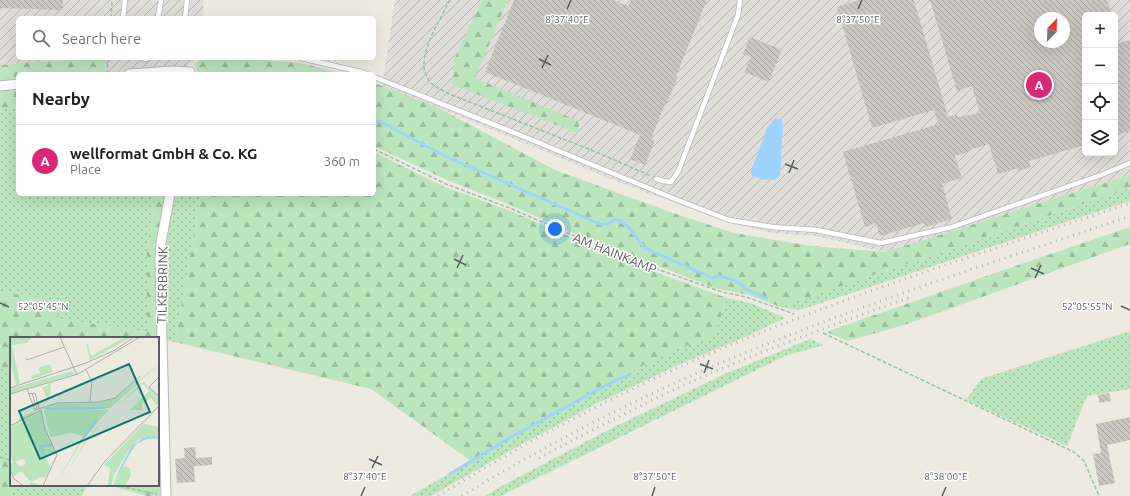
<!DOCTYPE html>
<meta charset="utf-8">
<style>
:root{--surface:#fff;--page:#f2f2f2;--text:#202124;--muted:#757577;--line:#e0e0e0;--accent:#db2777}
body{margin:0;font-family:Ubuntu,sans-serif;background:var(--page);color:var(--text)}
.controls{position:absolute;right:12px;top:12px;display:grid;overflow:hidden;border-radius:6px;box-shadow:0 4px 16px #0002}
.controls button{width:36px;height:36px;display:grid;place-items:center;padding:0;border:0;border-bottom:1px solid var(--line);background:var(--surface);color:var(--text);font:20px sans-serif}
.compass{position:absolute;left:1034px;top:12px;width:36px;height:36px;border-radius:50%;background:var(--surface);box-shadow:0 4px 16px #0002;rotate:23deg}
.you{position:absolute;left:555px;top:229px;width:14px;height:14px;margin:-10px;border:3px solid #fff;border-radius:50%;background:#1a73e8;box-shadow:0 0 0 6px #1a73e833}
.badge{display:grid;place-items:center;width:26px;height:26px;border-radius:50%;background:var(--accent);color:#fff;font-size:13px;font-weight:700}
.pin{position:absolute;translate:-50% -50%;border:2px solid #fff;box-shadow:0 1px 4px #0006}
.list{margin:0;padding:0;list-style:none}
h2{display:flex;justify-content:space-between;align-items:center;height:52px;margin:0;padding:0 16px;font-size:17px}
h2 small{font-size:13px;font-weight:400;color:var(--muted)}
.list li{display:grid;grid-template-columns:26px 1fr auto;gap:12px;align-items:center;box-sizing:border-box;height:72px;padding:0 16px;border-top:1px solid var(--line)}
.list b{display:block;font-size:15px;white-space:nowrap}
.list p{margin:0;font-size:13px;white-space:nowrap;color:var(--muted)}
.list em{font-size:13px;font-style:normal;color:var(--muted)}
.icon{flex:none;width:22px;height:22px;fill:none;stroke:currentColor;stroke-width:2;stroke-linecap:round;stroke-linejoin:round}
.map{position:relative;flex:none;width:1130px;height:496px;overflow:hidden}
.search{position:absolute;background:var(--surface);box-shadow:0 4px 16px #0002;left:16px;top:16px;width:360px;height:44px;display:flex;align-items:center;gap:10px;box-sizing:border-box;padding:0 14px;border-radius:6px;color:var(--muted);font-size:15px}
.panel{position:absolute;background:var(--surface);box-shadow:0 4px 16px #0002;left:16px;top:72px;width:360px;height:124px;border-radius:6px}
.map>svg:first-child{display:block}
.industrial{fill:url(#industrial-furrows);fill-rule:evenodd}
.grass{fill:url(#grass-dots)}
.forest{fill:url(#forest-firs)}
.water{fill:#9fd3ff}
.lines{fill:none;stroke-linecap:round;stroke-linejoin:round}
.stream{stroke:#9fd3ff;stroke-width:3}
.building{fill:url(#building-back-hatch);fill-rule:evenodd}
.service-casing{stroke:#b6b9be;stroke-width:6}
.minor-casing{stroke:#b6b9be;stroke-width:11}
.path{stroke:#93c5a3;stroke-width:1.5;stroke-dasharray:4 2;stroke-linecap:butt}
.service{stroke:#fff;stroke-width:4.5}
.minor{stroke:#fff;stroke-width:9}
.rail{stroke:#b4b5b5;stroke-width:3;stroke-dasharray:1 5;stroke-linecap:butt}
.ticks{fill:none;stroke:#595d62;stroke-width:1.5}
.labels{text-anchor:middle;stroke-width:3;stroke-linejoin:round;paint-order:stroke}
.street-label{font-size:13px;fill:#595d62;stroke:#fff}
.inset-river{fill:none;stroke:#9fd3ff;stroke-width:2}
.inset-road{fill:none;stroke:#aeaeaa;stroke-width:1}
.view{fill:#0f766e;fill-opacity:0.15;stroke:#0f766e;stroke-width:2}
.inset-edge{fill:none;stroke:#595d62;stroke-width:2}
.ticks-label{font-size:10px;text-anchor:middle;fill:#595d62;stroke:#fff;stroke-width:3;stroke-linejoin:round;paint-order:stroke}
</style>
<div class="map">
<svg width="1130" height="496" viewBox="0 0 1130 496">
<defs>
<pattern id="industrial-furrows" width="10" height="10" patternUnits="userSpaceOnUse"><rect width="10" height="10" fill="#e0ded8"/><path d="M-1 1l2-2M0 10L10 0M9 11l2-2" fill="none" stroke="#b9b7b3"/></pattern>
<pattern id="grass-dots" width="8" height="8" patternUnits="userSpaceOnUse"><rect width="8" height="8" fill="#bbe6bc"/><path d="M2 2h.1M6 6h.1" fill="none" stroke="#9bbe9c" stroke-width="1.8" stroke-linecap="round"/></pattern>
<pattern id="forest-firs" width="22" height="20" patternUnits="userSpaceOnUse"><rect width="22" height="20" fill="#bbe6bc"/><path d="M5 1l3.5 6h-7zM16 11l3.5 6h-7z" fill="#9bbe9c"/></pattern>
<pattern id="building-back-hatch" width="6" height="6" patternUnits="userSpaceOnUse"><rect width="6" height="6" fill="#cac7c0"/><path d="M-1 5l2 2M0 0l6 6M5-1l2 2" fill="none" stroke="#a7a59f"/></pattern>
</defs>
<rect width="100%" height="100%" fill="#edebe0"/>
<g class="industrial">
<path d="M0 0H204L202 18H18V58H94L0 65Z"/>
<path d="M395 0H1130V175L885 252 816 236 772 233 730 223 621 183 437 107 382 86ZM1085 15H1115V153H1085ZM1040 18H1064V42H1040Z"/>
<path d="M106 58H196L177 74H105Z"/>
</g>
<g class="grass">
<path d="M18 108V194H156L147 250V332L61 319 41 297 0 292V109Z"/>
<path d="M1130 188V201L800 310 780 307Z"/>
<path d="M173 194H201L175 342 165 340 163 261 165 241Z"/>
<path d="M727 298 751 303 785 318 747 336 678 365 594 405 524 443 431 496H410L607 383 682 347 713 337Z"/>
<path d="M1130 331V389L1087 396 1067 446 966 400 981 379Z"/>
<path d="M810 339 824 345 785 356 501 496H485L498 488 612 428 727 373Z"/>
<path d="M0 367 11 371V458L0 456Z"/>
<path d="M19 485H88L82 496H9Z"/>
</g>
<g class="forest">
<path d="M482 0H508L475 78 579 121 578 133 452 85 454 60Z"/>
<path d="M94 58H106L105 74H18V108L0 109V65Z"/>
<path d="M240 58 301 63 344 74H204L197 71 195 64 200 60Z"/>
<path d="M374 83 437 107 555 170 673 213 734 233 811 246 885 252 1130 175V188L780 307 749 295 715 288 570 232 513 206 447 180 374 146Z"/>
<path d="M374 152 445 187 511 211 625 261 727 298 714 337 682 347 607 383 471 461 371 389 175 342 201 194H374Z"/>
<path d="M156 194H167L155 260 158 338H11V371L0 367V292L41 297 61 319 147 332V250Z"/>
<path d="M1130 227V244L904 325 848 341 826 332 992 274Z"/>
<path d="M158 348 160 496H147L107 485H158Z"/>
<path d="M0 456 11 458V485H19L9 496H0Z"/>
</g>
<path class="water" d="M775 118 781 120 783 123 780 175C776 184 758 179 751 175V171L767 128Z"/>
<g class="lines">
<g class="stream">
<path d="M374 120 387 125 445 156 582 216 599 224H607L616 219C630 224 635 238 645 248L712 278 718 276 734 280 741 284 745 289 766 298"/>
<path d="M450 474 511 437 612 382 629 375"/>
</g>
</g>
<g class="building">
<path d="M0 0H63L62 10 0 8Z"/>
<path d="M514 0H613L628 6 631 0H707L676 76 678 77 666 105 665 104 651 139 655 141 645 165 630 159 640 135 485 72Z"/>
<path d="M859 0H914L948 117 957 114 958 117 980 113 972 86 957 91 930 0H1107L1112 15H1085V145L1029 161 1031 167 1018 171V168L998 174 989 144 969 150V152L955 156 962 178 942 184 952 219 925 227 924 223 880 236 876 223 865 227 843 152 939 124 934 110 872 128 837 7ZM1040 18H1064V42H1040Z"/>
<path d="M750 37 782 50 769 82 744 72 751 57 743 54Z"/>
<path d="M1130 40V131L1115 136V44Z"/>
<path d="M1109 393 1111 401 1099 403 1098 395Z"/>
<path d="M1130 417V440L1107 445 1115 483 1099 486 1093 454 1101 453 1096 424Z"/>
<path d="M195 447 196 458 212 457V465L194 466 195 482 177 483 175 459 185 458 184 448Z"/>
</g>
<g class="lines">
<defs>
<g id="service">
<path d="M123 18 125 0"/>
<path d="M158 18 161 0"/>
<path d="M185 18 187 0"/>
<path d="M142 58 146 59 148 58"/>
<path d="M301 58 361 72 367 74"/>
<path d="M374 77 520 135 675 199 729 220 772 227 816 230 881 243 952 227 1101 175 1130 163"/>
<path d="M656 179 663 181 671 182 678 172 738 15 740 0"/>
</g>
<g id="minor">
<path d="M129 74 173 71 190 72V74"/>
<path d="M0 86 18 84"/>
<path d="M166 496 160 261 161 243 170 194"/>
</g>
</defs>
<use href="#service" class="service-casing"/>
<use href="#minor" class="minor-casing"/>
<g class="path">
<path d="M450 0C441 18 417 55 426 75 429 85 439 88 447 93L596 152 651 176"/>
<path d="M111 18 112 0"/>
<path d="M107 74 108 58"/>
<path d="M374 149 446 184 512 209 626 258 722 292 746 297 794 314"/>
<path d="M823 333 1074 452 1084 461 1099 496"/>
<path d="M0 457 11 460"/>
<path d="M114 485 157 494"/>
</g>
<use href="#service" class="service"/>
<use href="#minor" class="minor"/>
<g class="rail">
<path d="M539 458C583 435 627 412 671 391 749 355 830 326 911 297"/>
<path d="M438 496C511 451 586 410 664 374 815 305 974 256 1130 203"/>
<path d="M462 496C557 438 658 387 762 346 883 297 1007 258 1130 216"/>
</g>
</g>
<path class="ticks" d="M567 9 571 0M858 9 862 0M539 59 551 65M542 68 548 55M785 164 798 169M789 173 794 160M454 259 466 265M457 268 463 255M1031 268 1044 274M1035 278 1041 265M0 303 9 307M1121 306 1130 310M700 364 713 369M704 373 709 360M369 459 382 465M372 468 378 456M361 496 365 487M652 496 655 487M942 496 946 487"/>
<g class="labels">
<g class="street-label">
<text transform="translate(615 253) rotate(22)" y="5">AM HAINKAMP</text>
<text transform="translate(162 285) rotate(-89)" y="5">TILKERBRINK</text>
</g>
</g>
<g transform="translate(10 337)">
<rect width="149" height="149" fill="#edebe0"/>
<path d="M149 27 142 34 100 71H98ZM44 45 41 47 40 60 37 62 32 50ZM139 54 149 64 147 69 141 61 132 67V73H120ZM99 72 72 104 45 149 70 104 93 77 92 73ZM148 72 134 87 149 90V100L128 103 122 108 104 137 101 149H98L100 131 94 128ZM102 73 71 112 50 149 72 109ZM30 75 37 100 0 106V91ZM140 101 149 102H137L127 106 113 129 120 131 121 138 115 149H103L110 132 125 107ZM30 109 32 117H38L37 123 41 131 35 141 30 140 21 145 32 117 3 125 0 117 14 110Z" fill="#bbe6bc"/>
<path d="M1 0H22L17 6 2 8 10 46 22 42 21 39 30 36 28 31 40 27 43 35 6 48 0 25ZM115 0H122L80 23 76 7H78L81 19ZM145 29 98 71 75 73H92L93 77 74 99 61 96 40 100 34 73 52 72H31L41 67 90 66 106 61ZM149 31 134 45 149 60V64L133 47 103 72ZM62 34 65 37 0 57V52ZM0 60 8 82 22 75 23 77 31 74 35 93 45 116 32 117 21 145 32 149H19L21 145 11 134 4 139 0 132V127L5 124 10 130 16 127 14 121 32 117 29 109 14 110 0 117V106L37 100 29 75 0 91 8 84Z" fill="#bbe6bc"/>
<path d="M136 100 145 99 149 102 140 101 125 107 101 149 122 108Z" fill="#9fd3ff"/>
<path class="inset-river" d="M36 72 96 71M73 101 86 84M33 117 31 109 41 108"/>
<path class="inset-road" d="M50 0 67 38M16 21 17 23 54 10M76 33 82 44 80 64M149 40 139 50 149 59M0 51 76 26 105 13 124 0M17 52 25 73 47 66 89 65 105 61 130 39M22 56 27 72M0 57 68 37 130 0M18 57 25 56 29 71M31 73 35 92 47 118 33 149M0 89 31 73M0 132 4 142 14 149M77 149 95 124 149 69"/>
<path class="view" d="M119 27 140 75 30 122 9 74Z"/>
<rect width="149" height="149" class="inset-edge"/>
</g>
<g class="ticks-label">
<text x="567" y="23">8°37'40"E</text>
<text x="858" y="23">8°37'50"E</text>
<text x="1087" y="310">52°05'55"N</text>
<text x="43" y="310">52°05'45"N</text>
<text x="365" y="480">8°37'40"E</text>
<text x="655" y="480">8°37'50"E</text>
<text x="946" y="480">8°38'00"E</text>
</g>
</svg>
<div class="controls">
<button>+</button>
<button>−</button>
<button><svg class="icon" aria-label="locate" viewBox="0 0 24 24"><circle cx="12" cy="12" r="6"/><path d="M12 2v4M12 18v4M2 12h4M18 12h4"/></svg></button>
<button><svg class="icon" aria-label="layers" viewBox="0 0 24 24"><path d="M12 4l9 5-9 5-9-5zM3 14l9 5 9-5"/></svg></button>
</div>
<svg class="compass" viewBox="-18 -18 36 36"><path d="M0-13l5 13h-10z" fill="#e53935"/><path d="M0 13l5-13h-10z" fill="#757577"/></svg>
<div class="you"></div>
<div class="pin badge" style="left:1039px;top:85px">A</div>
<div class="search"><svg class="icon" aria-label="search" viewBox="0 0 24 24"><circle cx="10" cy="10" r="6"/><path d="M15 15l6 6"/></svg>Search here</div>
<section class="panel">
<h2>Nearby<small></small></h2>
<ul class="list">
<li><span class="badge">A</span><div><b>wellformat GmbH &amp; Co. KG</b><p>Place</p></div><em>360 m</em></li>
</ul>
</section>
</div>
